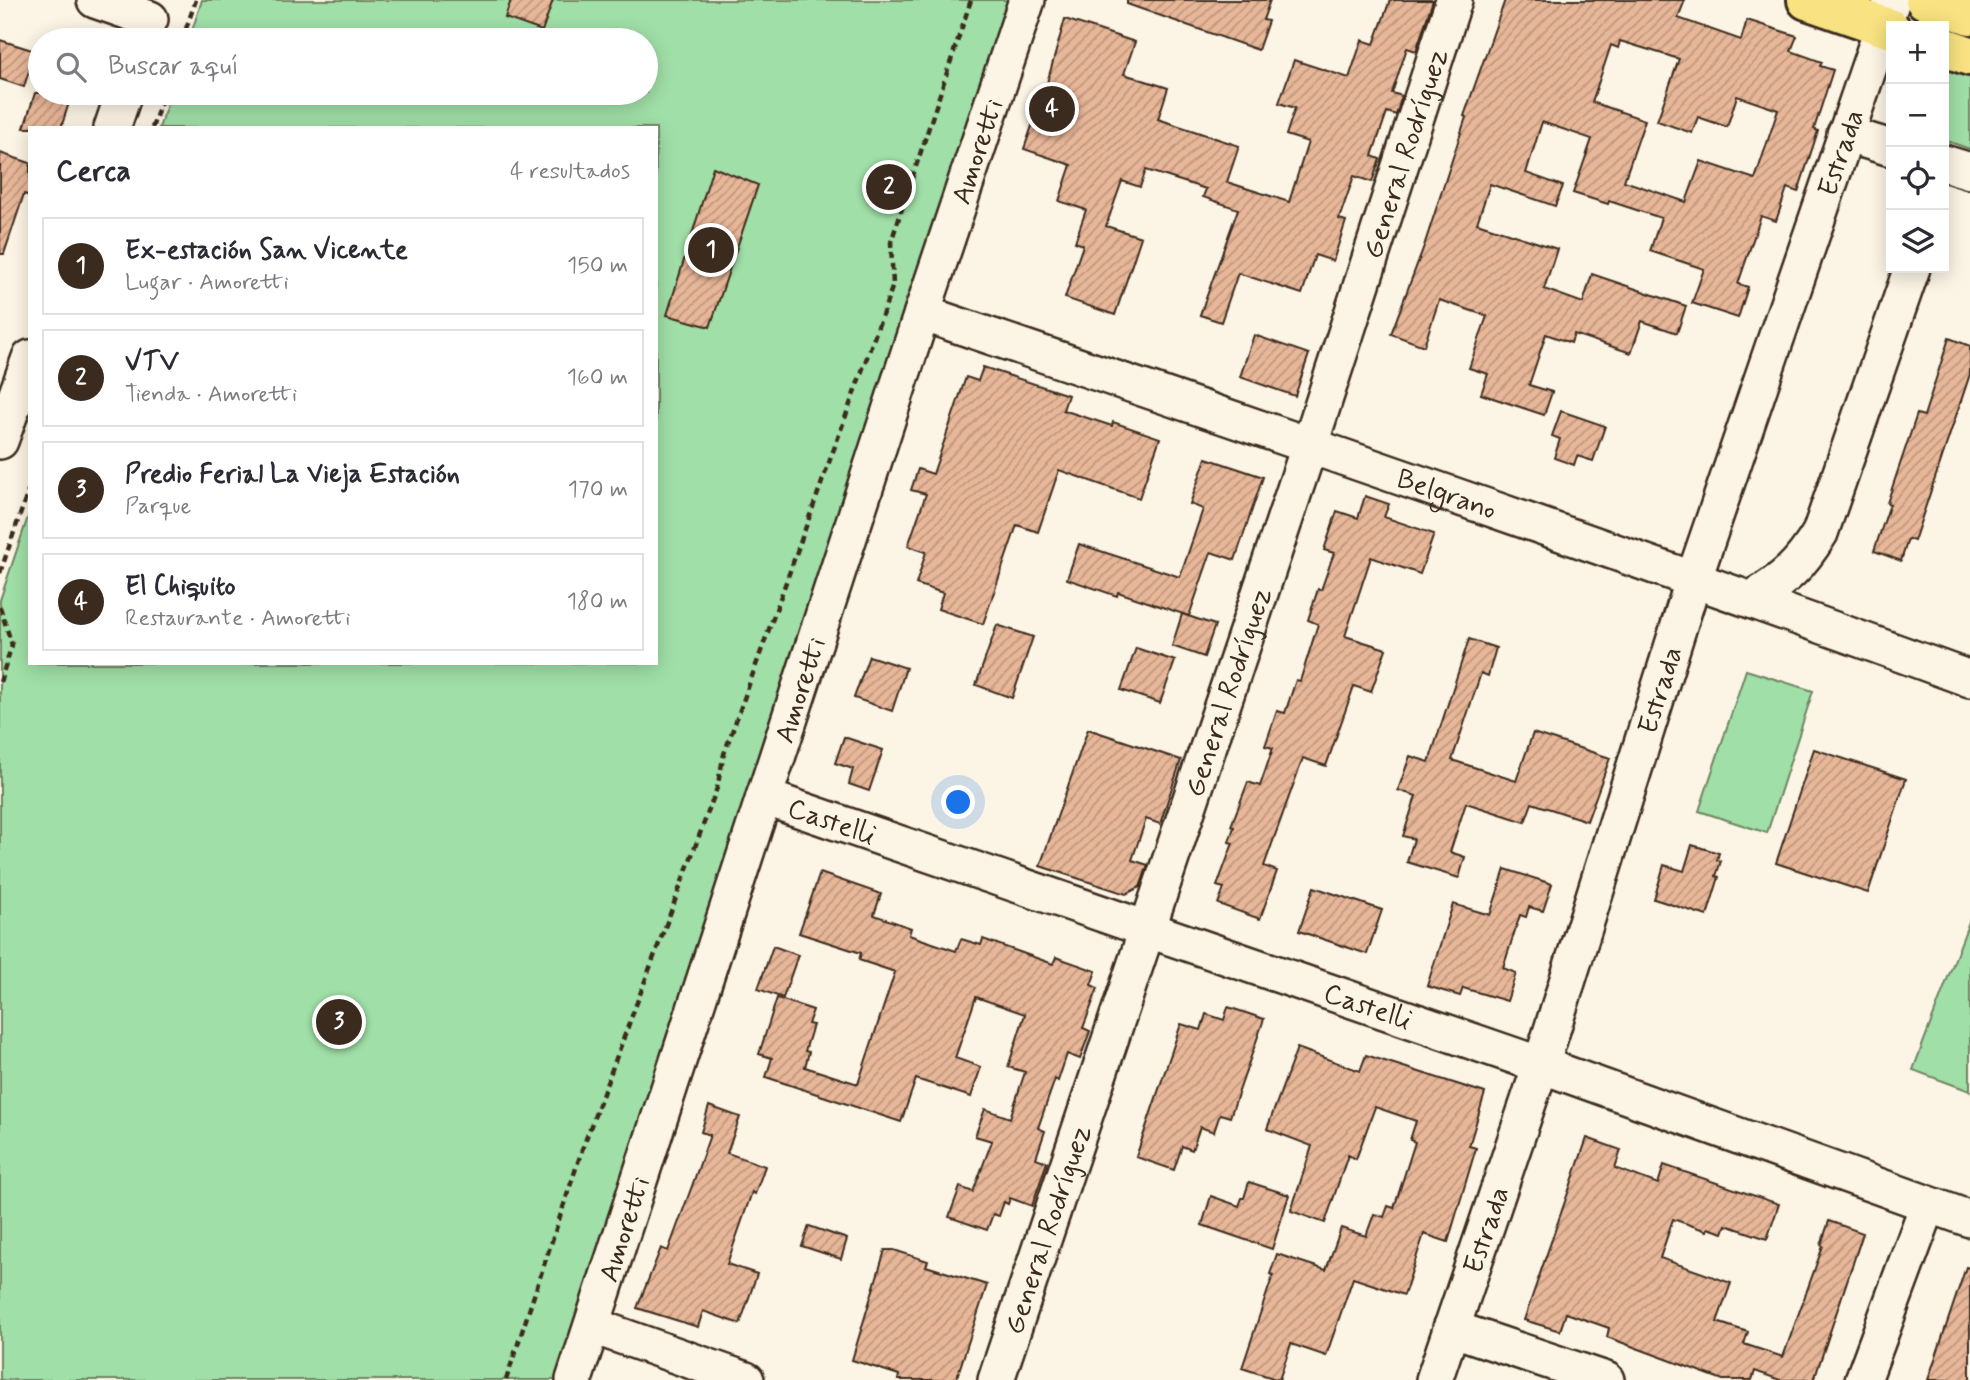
<!DOCTYPE html>
<html lang="es">
<meta charset="utf-8">
<style>
:root{--surface:#fff;--page:#f7f7f7;--text:#2b2b33;--muted:#7c7c81;--line:#e1e1e2;--accent:#3b2a1e}
body{margin:0;font-family:Mynerve,sans-serif;background:var(--page);color:var(--text)}
.controls{position:absolute;right:21px;top:21px;display:grid;overflow:hidden;border-radius:0px;box-shadow:0 4px 18px #0003}
.controls button{width:63px;height:63px;display:grid;place-items:center;padding:0;border:0;border-bottom:2px solid var(--line);background:var(--surface);color:var(--text);font:35px sans-serif}
.you{position:absolute;left:959px;top:803px;width:24px;height:24px;margin:-18px;border:5px solid #fff;border-radius:50%;background:#1a73e8;box-shadow:0 0 0 10px #1a73e833}
.badge{display:grid;place-items:center;width:46px;height:46px;border-radius:50%;background:var(--accent);color:#fff;font-size:23px;font-weight:700}
.pin{position:absolute;translate:-50% -50%;border:4px solid #fff;box-shadow:0 2px 7px #0006}
.list{margin:0;padding:0;list-style:none}
h2{display:flex;justify-content:space-between;align-items:center;height:91px;margin:0;padding:0 28px;font-size:30px}
h2 small{font-size:23px;font-weight:400;color:var(--muted)}
.list li{display:grid;grid-template-columns:46px 1fr auto;gap:21px;align-items:center;box-sizing:border-box;height:98px;margin:0 14px 14px;padding:0 14px;border:2px solid var(--line);border-radius:0px}
.list b{display:block;font-size:26px;white-space:nowrap}
.list p{margin:0;font-size:23px;white-space:nowrap;color:var(--muted)}
.list em{font-size:23px;font-style:normal;color:var(--muted)}
.icon{flex:none;width:38px;height:38px;fill:none;stroke:currentColor;stroke-width:2;stroke-linecap:round;stroke-linejoin:round}
.map{position:relative;flex:none;width:1970px;height:1380px;overflow:hidden}
.search{position:absolute;background:var(--surface);box-shadow:0 4px 18px #0003;left:28px;top:28px;width:630px;height:77px;display:flex;align-items:center;gap:18px;box-sizing:border-box;padding:0 24px;border-radius:38px;color:var(--muted);font-size:26px}
.panel{position:absolute;background:var(--surface);box-shadow:0 4px 18px #0003;left:28px;top:126px;width:630px;height:539px;border-radius:0px}
.map>svg:first-child{display:block}
.green{fill:#a0dfa7;stroke:#6e8462;stroke-width:2}
.building{fill:url(#building-hatch);stroke:#3b2a1e;stroke-width:2;fill-rule:evenodd}
.lines{fill:none;stroke-linecap:round;stroke-linejoin:round}
.minor-casing{stroke:#3b2a1e;stroke-width:40}
.major-casing{stroke:#3b2a1e;stroke-width:44}
.path{stroke:#3b2a1e;stroke-width:4.5;stroke-dasharray:7 5;stroke-linecap:butt}
.minor{stroke:#fcf5e5;stroke-width:35}
.major{stroke:#f8e281;stroke-width:38}
.labels{text-anchor:middle;stroke-width:7;stroke-linejoin:round;paint-order:stroke}
.street-label{font-size:28px;fill:#3b2a1e;stroke:#fcf5e5}
</style>
<div class="map">
<svg width="1970" height="1380" viewBox="0 0 1970 1380">
<defs>
<pattern id="building-hatch" width="6" height="6" patternUnits="userSpaceOnUse" patternTransform="scale(1.75)"><rect width="6" height="6" fill="#e8b799"/><path d="M-1 1l2-2M0 6l6-6M5 7l2-2" fill="none" stroke="#bd957c"/></pattern>
</defs>
<rect width="100%" height="100%" fill="#fcf5e5"/>
<filter id="ink" filterUnits="userSpaceOnUse"><feTurbulence type="fractalNoise" baseFrequency=".0143" numOctaves="2"/><feDisplacementMap in="SourceGraphic" scale="14" xChannelSelector="R" yChannelSelector="G"/><feConvolveMatrix kernelMatrix="1 2 1 2 8 2 1 2 1" color-interpolation-filters="sRGB"/></filter>
<g filter="url(#ink)">
<g class="green">
<path d="M202 0H1021L922 313 555 1380H0V600L30 511V663H656V128H159L171 93H646V40H189Z"/>
<path d="M1944 60 1970 69V149L1944 140Z"/>
<path d="M1746 670 1813 691 1767 833 1699 811Z"/>
<path d="M1970 919V1091L1913 1070Z"/>
</g>
<g class="building">
<path d="M511 0H553L542 31 505 18Z"/>
<path d="M1127 0H1270L1263 20 1268 21 1258 50 1127 4Z"/>
<path d="M1390 0H1433L1416 51 1407 48 1392 93 1402 96 1396 115 1387 112 1372 156 1380 159 1372 182 1354 176 1339 219 1346 221 1333 261 1315 255 1302 294 1238 273 1221 322 1200 315 1238 209 1203 197 1206 189 1146 170 1140 187 1122 181 1106 226 1141 237 1115 315 1065 298 1083 245 1075 242 1086 210 1059 201 1071 165 1024 149 1047 83 1065 19 1135 42 1124 74 1168 88 1158 119 1239 146 1227 182 1289 202 1308 142 1286 135 1295 108 1279 103 1294 60 1349 78 1362 40 1374 44Z"/>
<path d="M1505 0H1685L1678 18 1741 40 1747 20 1797 36 1791 51 1822 62 1820 66 1833 70 1814 129 1818 131 1798 192 1787 188 1776 221 1761 216 1738 284 1748 287 1738 318 1692 303 1704 269 1650 251 1661 218 1609 201 1608 204 1573 193 1592 139 1542 122 1526 173 1563 186 1555 206 1490 184 1477 223 1557 249 1544 289 1583 303 1592 274 1686 306 1677 333 1642 321 1631 353 1574 334 1571 343 1546 334 1529 385 1552 392 1544 415 1481 394 1488 374 1469 368 1487 316 1439 300 1424 346 1391 334 1424 246 1466 117 1464 116ZM1620 41 1679 59 1657 121 1692 133 1698 117 1727 127 1737 96 1778 110 1755 179 1701 161 1686 202 1624 181 1645 120 1592 102 1611 45 1618 48Z"/>
<path d="M0 40 35 51 24 87 0 79Z"/>
<path d="M35 93H72L61 128H24Z"/>
<path d="M0 153 30 163V196L24 194 4 254H0Z"/>
<path d="M713 167 758 185 710 327 667 315Z"/>
<path d="M1254 335 1309 354 1295 396 1240 377Z"/>
<path d="M1949 338 1970 346V374L1914 541 1908 539 1901 561 1874 551 1890 504 1887 503 1917 414 1924 416Z"/>
<path d="M983 367 1068 395 1063 410 1112 426 1113 422 1160 438 1139 498 1059 470 1038 532 1017 525 983 624 938 609 943 593 916 584 926 552 908 546 926 494 911 490 918 469 933 474 966 377 978 381Z"/>
<path d="M1561 411 1605 426 1593 461 1577 456 1574 465 1554 458 1560 439 1552 436Z"/>
<path d="M1206 458 1263 477 1235 560 1211 552 1189 616 1118 592 1117 596 1067 579 1079 544 1180 577 1203 509 1190 504Z"/>
<path d="M1365 496 1389 504 1384 517 1434 534 1420 574 1371 557 1345 636 1386 649 1371 692 1354 686 1326 766 1303 758 1264 866 1277 871 1260 919 1218 904 1224 888 1217 886 1233 843 1229 842 1234 827 1231 826 1248 782 1260 786 1273 748 1265 746 1277 711 1285 713 1296 680 1300 681 1318 624 1308 620 1318 589 1321 590 1334 553 1324 550 1337 511 1358 518Z"/>
<path d="M1182 614 1215 625 1204 657 1172 646Z"/>
<path d="M997 625 1033 637 1012 698 976 685Z"/>
<path d="M1469 639 1496 648 1488 676 1481 673 1452 760 1516 781 1533 733 1610 758 1587 821 1532 803 1525 822 1466 803 1450 852 1465 857 1459 878 1407 862 1414 839 1403 836 1416 796 1398 790 1410 756 1429 762Z"/>
<path d="M1136 648 1175 661 1160 703 1121 690Z"/>
<path d="M869 656 906 668 892 711 854 698Z"/>
<path d="M1088 729 1181 760 1160 824 1146 819 1132 860 1148 865 1140 887 1126 894 1040 866Z"/>
<path d="M844 737 883 750 869 791 849 784 853 769 835 763Z"/>
<path d="M1814 749 1906 779 1868 893 1776 863Z"/>
<path d="M1692 845 1719 853 1717 860 1721 861 1716 876 1719 877 1707 916 1654 899 1664 865 1684 871Z"/>
<path d="M1505 869 1552 884 1543 911 1529 907 1526 917 1520 915 1503 968 1516 973 1507 1001 1463 988 1460 996 1427 986 1453 904 1490 915Z"/>
<path d="M820 873 881 894 874 915 911 928 909 935 956 951 961 939 981 945 983 939 1053 964 1056 957 1096 971 1091 985 1098 988 1083 1028 1090 1031 1080 1059 1067 1054 1058 1081 1055 1079 1038 1128 1045 1131 1036 1158 1047 1162 1032 1206 1010 1198 1008 1204 1004 1202 999 1216 993 1214 987 1230 949 1217 960 1187 973 1192 992 1141 975 1136 985 1109 1010 1118 1025 1072 1008 1067 1025 1014 976 997 955 1058 981 1067 971 1097 916 1079 901 1122 766 1077 772 1058 759 1054 777 998 813 1010 808 1024 813 1025 805 1051 809 1052 805 1067 858 1084 895 972 859 960 861 953 799 933Z"/>
<path d="M1314 887 1382 910 1367 954 1299 931Z"/>
<path d="M773 946 798 955 783 998 758 989Z"/>
<path d="M1228 1007 1264 1019 1230 1117 1220 1114 1214 1132 1200 1127 1192 1150 1182 1146 1174 1170 1136 1157 1181 1024 1201 1030 1206 1014 1224 1020Z"/>
<path d="M1297 1048 1360 1071 1366 1055 1485 1093 1469 1146 1476 1148 1448 1242 1424 1234 1404 1295 1353 1278 1326 1356 1291 1344 1279 1380 1242 1368 1273 1275 1270 1274 1277 1254 1326 1270 1341 1228 1366 1236 1374 1214 1384 1217 1388 1206 1394 1208 1415 1142 1410 1140 1416 1121 1375 1107 1356 1159 1348 1155 1325 1223 1291 1211 1312 1146 1267 1129Z"/>
<path d="M709 1106 740 1117 727 1153 765 1166 755 1194 752 1192 727 1264 757 1274 740 1324 703 1311 698 1327 637 1308 661 1248 668 1251 692 1186 710 1135 701 1132Z"/>
<path d="M1587 1138 1621 1150 1615 1168 1658 1184 1664 1165 1779 1204 1767 1239 1726 1225 1723 1233 1708 1228 1707 1231 1673 1219 1660 1258 1731 1283 1717 1322 1748 1332 1744 1344 1783 1357 1823 1246 1821 1245 1829 1221 1863 1233 1814 1380H1780L1755 1371 1752 1380H1723L1607 1337 1609 1328 1566 1313 1560 1331 1524 1320Z"/>
<path d="M1249 1182 1289 1195 1272 1249 1202 1225 1211 1196 1239 1206 1242 1198H1244Z"/>
<path d="M809 1226 847 1239 841 1259 802 1246Z"/>
<path d="M885 1250H894L928 1261 926 1266 987 1285 956 1380H898L899 1375 852 1360Z"/>
<path d="M1966 1267 1970 1268V1380H1928Z"/>
</g>
<g class="lines">
<defs>
<g id="minor">
<path d="M95 0 150 19"/>
<path d="M112 128 124 93"/>
<path d="M1845 134 1891 148"/>
<path d="M1944 163 1970 171"/>
<path id="s1" d="M922 313C1273 432 1622 552 1970 679"/>
<path d="M0 441 30 358"/>
<path d="M1752 599C1785 579 1800 566 1820 533L1912 268"/>
<path id="s2" d="M764 797 1541 1065 1970 1219"/>
<path d="M593 1326 746 1380"/>
<path d="M1451 1328 1606 1380"/>
<path id="s3" d="M574 1380 922 313 1027 0"/>
<path id="s4" d="M996 1380 1310 444 1454 0"/>
<path id="s5" d="M1434 1380 1541 1065 1694 578 1892 0"/>
<path d="M1863 1380 1928 1205"/>
</g>
<g id="major">
<path d="M1807 0 1891 29"/>
<path d="M1925 0 1970 15"/>
<path d="M1944 47 1970 56"/>
</g>
</defs>
<use href="#minor" class="minor-casing"/>
<use href="#major" class="major-casing"/>
<g class="path">
<path d="M182 40 196 0"/>
<path d="M152 128 164 93"/>
<path d="M0 573 30 486"/>
<path d="M0 607 12 645 0 682"/>
<path d="M506 1380 583 1147 717 788 724 754 893 285 891 242 971 0"/>
</g>
<use href="#minor" class="minor"/>
<use href="#major" class="major"/>
</g>
</g>
<g class="labels">
<g class="street-label">
<text dy="10" stroke="none"><textPath href="#s3" startOffset="1293">Amoretti</textPath></text>
<text dy="10" stroke="none"><textPath href="#s5" startOffset="1293">Estrada</textPath></text>
<text dy="10" stroke="none"><textPath href="#s4" startOffset="1293">General Rodríguez</textPath></text>
<text dy="10" stroke="none"><textPath href="#s1" startOffset="555">Belgrano</textPath></text>
<text dy="10" stroke="none"><textPath href="#s5" startOffset="726">Estrada</textPath></text>
<text dy="10" stroke="none"><textPath href="#s3" startOffset="726">Amoretti</textPath></text>
<text dy="10" stroke="none"><textPath href="#s4" startOffset="726">General Rodríguez</textPath></text>
<text dy="10" stroke="none"><textPath href="#s2" startOffset="72">Castelli</textPath></text>
<text dy="10" stroke="none"><textPath href="#s2" startOffset="639">Castelli</textPath></text>
<text dy="10" stroke="none"><textPath href="#s4" startOffset="159">General Rodríguez</textPath></text>
<text dy="10" stroke="none"><textPath href="#s5" startOffset="159">Estrada</textPath></text>
<text dy="10" stroke="none"><textPath href="#s3" startOffset="159">Amoretti</textPath></text>
</g>
</g>
</svg>
<div class="controls">
<button>+</button>
<button>−</button>
<button><svg class="icon" aria-label="locate" viewBox="0 0 24 24"><circle cx="12" cy="12" r="6"/><path d="M12 2v4M12 18v4M2 12h4M18 12h4"/></svg></button>
<button><svg class="icon" aria-label="layers" viewBox="0 0 24 24"><path d="M12 4l9 5-9 5-9-5zM3 14l9 5 9-5"/></svg></button>
</div>
<div class="you"></div>
<div class="pin badge" style="left:711px;top:250px">1</div>
<div class="pin badge" style="left:889px;top:187px">2</div>
<div class="pin badge" style="left:339px;top:1022px">3</div>
<div class="pin badge" style="left:1052px;top:109px">4</div>
<div class="search"><svg class="icon" aria-label="search" viewBox="0 0 24 24"><circle cx="10" cy="10" r="6"/><path d="M15 15l6 6"/></svg>Buscar aquí</div>
<section class="panel">
<h2>Cerca<small>4 resultados</small></h2>
<ul class="list">
<li><span class="badge">1</span><div><b>Ex-estación San Vicente</b><p>Lugar · Amoretti</p></div><em>150 m</em></li>
<li><span class="badge">2</span><div><b>VTV</b><p>Tienda · Amoretti</p></div><em>160 m</em></li>
<li><span class="badge">3</span><div><b>Predio Ferial La Vieja Estación</b><p>Parque</p></div><em>170 m</em></li>
<li><span class="badge">4</span><div><b>El Chiquito</b><p>Restaurante · Amoretti</p></div><em>180 m</em></li>
</ul>
</section>
</div>
